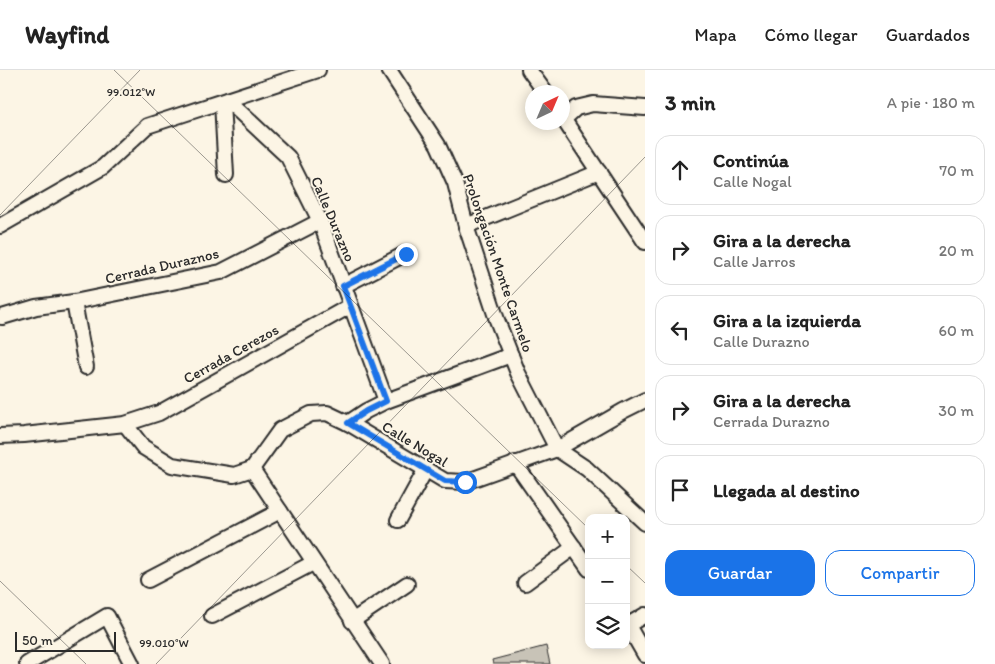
<!DOCTYPE html>
<html lang="es">
<meta charset="utf-8">
<style>
:root{--surface:#fff;--page:#f6f6f6;--text:#222;--muted:#767676;--line:#e0e0e0;--accent:#1a73e8}
body{margin:0;font-family:Itim,sans-serif;background:var(--page);color:var(--text)}
.controls{position:absolute;right:15px;bottom:15px;display:grid;overflow:hidden;border-radius:10px;box-shadow:0 2px 12px #0003}
.controls button{width:45px;height:45px;display:grid;place-items:center;padding:0;border:0;border-bottom:1px solid var(--line);background:var(--surface);color:var(--text);font:25px sans-serif}
.compass{position:absolute;left:525px;top:15px;width:45px;height:45px;border-radius:50%;background:var(--surface);box-shadow:0 2px 12px #0003;rotate:44deg}
.scale{position:absolute;left:15px;bottom:12px;width:101px;box-sizing:border-box;padding-left:5px;border:2px solid #2b2b2b;border-top:0;font-size:14px;line-height:18px;white-space:nowrap;color:#2b2b2b;-webkit-text-stroke:4px #fcf5e5;paint-order:stroke}
.stop{position:absolute;width:15px;height:15px;margin:-11px;border:4px solid #1a73e8;border-radius:50%;background:#fff}
.stop.end{background:#1a73e8;border-color:#fff;box-shadow:0 1px 5px #0008}
.list{margin:0;padding:0;list-style:none}
h2{display:flex;justify-content:space-between;align-items:center;height:65px;margin:0;padding:0 20px;font-size:21px}
h2 small{font-size:16px;font-weight:400;color:var(--muted)}
.list li{display:grid;grid-template-columns:32px 1fr auto;gap:15px;align-items:center;box-sizing:border-box;height:70px;margin:0 10px 10px;padding:0 10px;border:1px solid var(--line);border-radius:15px}
.list b{display:block;font-size:19px;white-space:nowrap}
.list p{margin:0;font-size:16px;white-space:nowrap;color:var(--muted)}
.list em{font-size:16px;font-style:normal;color:var(--muted)}
.actions{display:flex;gap:10px;padding:15px 20px}
.actions a{flex:1;padding:11px 0;border:1px solid var(--accent);border-radius:15px;text-align:center;font-size:18px;color:var(--accent)}
.actions .main{background:var(--accent);color:#fff}
.icon{flex:none;width:28px;height:28px;fill:none;stroke:currentColor;stroke-width:2;stroke-linecap:round;stroke-linejoin:round}
.map{position:relative;flex:none;width:645px;height:594px;overflow:hidden}
header{display:flex;align-items:center;gap:30px;box-sizing:border-box;height:70px;padding:0 25px;background:var(--surface);border-bottom:1px solid var(--line)}
header strong{font-size:24px}
nav{display:flex;gap:28px;margin-inline-start:auto;font-size:18px}
main{display:flex}
aside{flex:1;background:var(--surface)}
.map>svg:first-child{display:block}
.building{fill:#c8c3b7;stroke:#2b2b2b}
.lines{fill:none;stroke-linecap:round;stroke-linejoin:round}
.minor-casing{stroke:#2b2b2b;stroke-width:18}
.minor{stroke:#fcf5e5;stroke-width:14}
.route{stroke:#1a73e8;stroke-width:6}
.ticks{fill:none;stroke:#2b2b2b;stroke-width:1;stroke-opacity:0.45}
.labels{text-anchor:middle;stroke-width:4;stroke-linejoin:round;paint-order:stroke}
.street-label{font-size:15px;fill:#2b2b2b;stroke:#fcf5e5}
.ticks-label{font-size:12px;text-anchor:middle;fill:#2b2b2b;stroke:#fcf5e5;stroke-width:4;stroke-linejoin:round;paint-order:stroke}
</style>
<header>
<strong>Wayfind</strong>
<nav><a>Mapa</a><a>Cómo llegar</a><a>Guardados</a></nav>
</header>
<main>
<div class="map">
<svg width="645" height="594" viewBox="0 0 645 594">
<rect width="100%" height="100%" fill="#fcf5e5"/>
<filter id="ink" filterUnits="userSpaceOnUse"><feTurbulence type="fractalNoise" baseFrequency=".02" numOctaves="2"/><feDisplacementMap in="SourceGraphic" scale="10" xChannelSelector="R" yChannelSelector="G"/><feConvolveMatrix kernelMatrix="1 2 1 2 8 2 1 2 1" color-interpolation-filters="sRGB"/></filter>
<g filter="url(#ink)">
<path class="building" d="M546 576 550 594H493L492 590Z"/>
<g class="lines">
<defs>
<g id="minor">
<path d="M389 0 438 75 455 113 466 156 497 250 518 303 557 379 587 399 645 453"/>
<path d="M529 0 545 22"/>
<path d="M227 30 288 87 320 151 386 331"/>
<path d="M222 32 226 105"/>
<path d="M562 47 645 172"/>
<path d="M564 49 576 38 593 34 645 38"/>
<path d="M0 156 103 97 147 56 318 0"/>
<path d="M466 156 599 102"/>
<path d="M343 216 405 184"/>
<path d="M74 232 86 297"/>
<path d="M2 247 36 237 74 232 221 202 320 151"/>
<path d="M348 353 366 341 386 331 511 285"/>
<path d="M125 354 143 377 172 395 234 405 252 399 280 360 311 344 327 343 348 353 445 411 465 412 557 379 623 341 645 330"/>
<path d="M0 366 24 365 125 354 159 343 350 236"/>
<path d="M515 393 589 499"/>
<path d="M252 399 382 594"/>
<path d="M398 450 426 399"/>
<path d="M148 510 280 441"/>
<path d="M525 513 574 477"/>
<path d="M212 546 313 493"/>
<path d="M352 551 407 514"/>
<path d="M626 552 645 585"/>
<path d="M628 555 645 545"/>
<path d="M27 594 107 546 132 594"/>
</g>
</defs>
<use href="#minor" class="minor-casing"/>
<use href="#minor" class="minor"/>
</g>
</g>
<g class="lines" filter="url(#ink)">
<path class="route" d="M406 184 343 216 386 331 366 341 348 353 445 411 465 412"/>
</g>
<path class="ticks" d="M114 0 589 459M0 145 140 0M626 495 645 513M0 511 86 594M156 594 645 87"/>
<g class="labels">
<g class="street-label">
<text transform="translate(333 149) rotate(67)" y="5">Calle Durazno</text>
<text transform="translate(498 193) rotate(71)" y="5">Prolongación Monte Carmelo</text>
<text transform="translate(162 196) rotate(-13)" y="5">Cerrada Duraznos</text>
<text transform="translate(231 284) rotate(-29)" y="5">Cerrada Cerezos</text>
<text transform="translate(415 374) rotate(31)" y="5">Calle Nogal</text>
</g>
</g>
<g class="ticks-label">
<text x="131" y="26">99.012°W</text>
<text x="164" y="577">99.010°W</text>
</g>
</svg>
<div class="controls">
<button>+</button>
<button>−</button>
<button><svg class="icon" aria-label="layers" viewBox="0 0 24 24"><path d="M12 4l9 5-9 5-9-5zM3 14l9 5 9-5"/></svg></button>
</div>
<svg class="compass" viewBox="-18 -18 36 36"><path d="M0-13l5 13h-10z" fill="#e53935"/><path d="M0 13l5-13h-10z" fill="#767676"/></svg>
<div class="scale">50 m</div>
<div class="stop" style="left:465px;top:412px"></div>
<div class="stop end" style="left:406px;top:184px"></div>
</div>
<aside>
<h2>3 min<small>A pie · 180 m</small></h2>
<ul class="list">
<li><svg class="icon" aria-label="ahead" viewBox="0 0 24 24"><path d="M12 20V5M6 11l6-6 6 6"/></svg><div><b>Continúa</b><p>Calle Nogal</p></div><em>70 m</em></li>
<li><svg class="icon" aria-label="right" viewBox="0 0 24 24"><path d="M7 20v-9h11M14 6l5 5-5 5"/></svg><div><b>Gira a la derecha</b><p>Calle Jarros</p></div><em>20 m</em></li>
<li><svg class="icon" aria-label="left" viewBox="0 0 24 24"><path d="M17 20v-9H6M10 6l-5 5 5 5"/></svg><div><b>Gira a la izquierda</b><p>Calle Durazno</p></div><em>60 m</em></li>
<li><svg class="icon" aria-label="right" viewBox="0 0 24 24"><path d="M7 20v-9h11M14 6l5 5-5 5"/></svg><div><b>Gira a la derecha</b><p>Cerrada Durazno</p></div><em>30 m</em></li>
<li><svg class="icon" aria-label="arrive" viewBox="0 0 24 24"><path d="M6 21V4h12l-3 4 3 4H6"/></svg><div><b>Llegada al destino</b></div></li>
</ul>
<div class="actions"><a class="main">Guardar</a><a>Compartir</a></div>
</aside>
</main>
